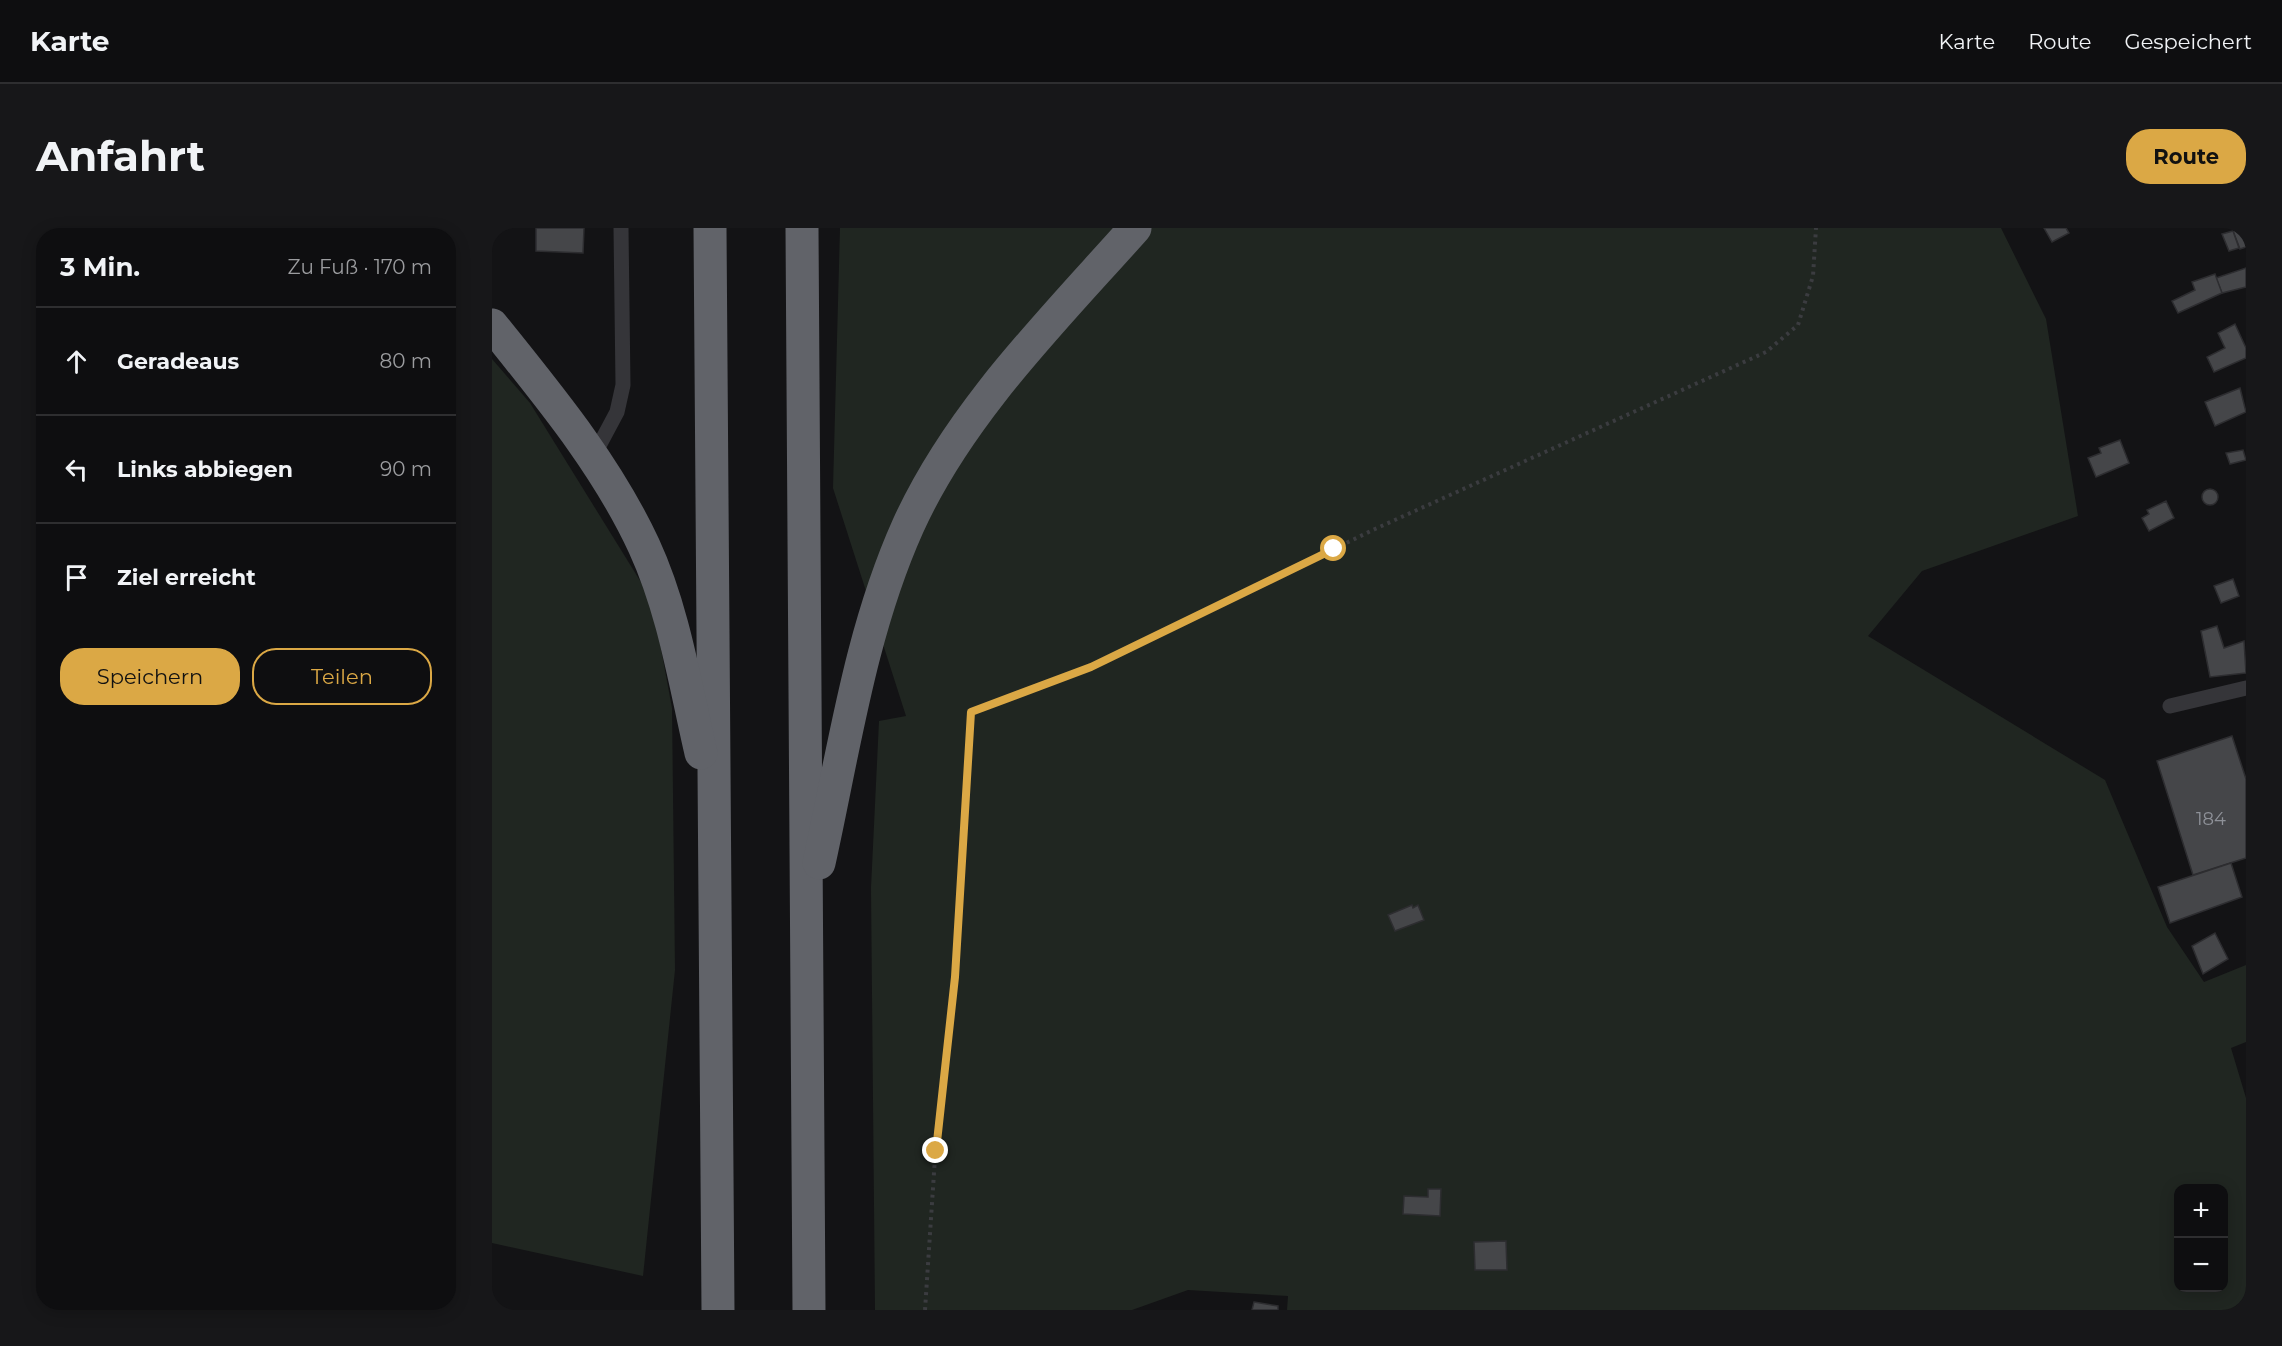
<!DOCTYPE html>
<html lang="de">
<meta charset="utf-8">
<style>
:root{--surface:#0e0e10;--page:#171719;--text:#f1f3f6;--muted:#9b9c9f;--line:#2e2e30;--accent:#dba845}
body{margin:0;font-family:Montserrat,sans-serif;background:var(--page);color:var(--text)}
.controls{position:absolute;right:18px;bottom:18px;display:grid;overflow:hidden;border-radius:12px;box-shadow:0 3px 15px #0003}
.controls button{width:54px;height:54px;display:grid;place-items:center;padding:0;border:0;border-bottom:2px solid var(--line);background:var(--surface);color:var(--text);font:30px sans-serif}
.stop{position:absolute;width:18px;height:18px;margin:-14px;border:4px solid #dba845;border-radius:50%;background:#fff}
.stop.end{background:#dba845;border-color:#fff;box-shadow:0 2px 6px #0008}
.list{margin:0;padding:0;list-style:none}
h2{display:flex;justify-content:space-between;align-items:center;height:78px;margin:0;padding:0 24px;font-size:26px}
h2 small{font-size:20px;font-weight:400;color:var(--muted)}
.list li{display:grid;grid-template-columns:39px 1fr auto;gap:18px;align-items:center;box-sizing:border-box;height:108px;padding:0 24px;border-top:2px solid var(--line)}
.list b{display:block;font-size:22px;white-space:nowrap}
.list em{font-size:20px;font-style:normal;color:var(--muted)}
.actions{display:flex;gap:12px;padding:18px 24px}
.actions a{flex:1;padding:14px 0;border:2px solid var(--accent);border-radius:24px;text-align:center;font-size:21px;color:var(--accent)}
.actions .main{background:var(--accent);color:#111}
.icon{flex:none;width:33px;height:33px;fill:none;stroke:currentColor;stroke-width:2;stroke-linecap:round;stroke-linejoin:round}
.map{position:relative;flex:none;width:1754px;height:1082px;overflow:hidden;border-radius:24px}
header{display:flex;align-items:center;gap:36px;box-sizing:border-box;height:84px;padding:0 30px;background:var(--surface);border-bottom:2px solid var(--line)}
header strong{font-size:28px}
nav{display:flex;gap:33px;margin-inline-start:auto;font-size:21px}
.intro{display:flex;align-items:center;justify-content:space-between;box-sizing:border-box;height:144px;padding:0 36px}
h1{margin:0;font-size:42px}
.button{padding:15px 27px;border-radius:24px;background:var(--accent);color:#111;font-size:21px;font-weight:700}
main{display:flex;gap:36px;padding:0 36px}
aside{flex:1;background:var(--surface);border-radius:24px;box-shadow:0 3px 15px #0003}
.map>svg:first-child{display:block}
.green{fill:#202621;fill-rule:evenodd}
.building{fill:#454649;stroke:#2d2d30;stroke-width:1.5}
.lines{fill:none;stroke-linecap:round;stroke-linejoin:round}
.path{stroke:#3b3c40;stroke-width:4;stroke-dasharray:3 4.5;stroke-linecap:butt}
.service{stroke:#353539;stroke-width:15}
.motorway{stroke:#616369;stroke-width:33}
.route{stroke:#dba845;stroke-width:8}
.labels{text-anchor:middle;stroke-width:4.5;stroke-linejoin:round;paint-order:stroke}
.number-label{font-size:18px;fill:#8e9198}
</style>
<header>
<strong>Karte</strong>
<nav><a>Karte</a><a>Route</a><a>Gespeichert</a></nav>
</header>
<div class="intro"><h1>Anfahrt</h1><a class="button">Route</a></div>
<main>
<aside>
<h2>3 Min.<small>Zu Fuß · 170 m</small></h2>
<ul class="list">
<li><svg class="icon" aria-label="ahead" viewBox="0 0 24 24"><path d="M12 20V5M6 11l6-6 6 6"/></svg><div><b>Geradeaus</b></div><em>80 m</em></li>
<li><svg class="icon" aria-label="left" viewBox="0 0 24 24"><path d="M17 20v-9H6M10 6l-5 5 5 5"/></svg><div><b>Links abbiegen</b></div><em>90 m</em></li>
<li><svg class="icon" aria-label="arrive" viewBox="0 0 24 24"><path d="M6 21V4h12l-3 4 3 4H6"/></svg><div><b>Ziel erreicht</b></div></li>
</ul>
<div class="actions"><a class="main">Speichern</a><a>Teilen</a></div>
</aside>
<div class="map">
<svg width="1754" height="1082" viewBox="0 0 1754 1082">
<rect width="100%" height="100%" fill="#131315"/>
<g class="green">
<path d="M348 0H1509L1554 91 1586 288 1430 343 1376 408 1613 552 1675 699 1712 754 1754 737V814L1739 820 1754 870V1082H795L796 1068 696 1062 640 1082H383L379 660 387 493 414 488 341 260ZM1686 960H1732V1060H1686Z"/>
<path d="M0 131 38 175 160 372 180 480 183 742 151 1048 0 1015Z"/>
</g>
<g class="building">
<path d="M44 0H92L91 25 44 23Z"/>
<path d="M1552 0H1574L1577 5 1560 14Z"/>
<path d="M1748 0H1754V19L1748 21 1741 3Z"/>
<path d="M1741 3 1747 20 1737 23 1730 6Z"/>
<path d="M1754 40V59L1730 65 1724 50Z"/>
<path d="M1723 46 1730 65 1686 85 1680 73 1703 62 1700 54Z"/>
<path d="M1743 96 1754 120V130L1722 144 1715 129 1733 120 1726 105Z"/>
<path d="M1748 160 1754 184 1723 198 1713 174Z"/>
<path d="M1628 212 1637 235 1604 249 1596 230 1609 225 1607 220Z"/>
<path d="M1751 222 1754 232 1738 236 1734 225Z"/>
<circle cx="1718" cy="269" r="8"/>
<path d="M1674 273 1682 290 1657 303 1650 290 1657 286 1655 282Z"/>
<path d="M1741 351 1747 368 1729 375 1722 358Z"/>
<path d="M1725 398 1732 420 1752 413 1754 445 1718 449 1709 403Z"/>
<path d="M1740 508 1754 551V630L1701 647 1665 533Z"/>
<path d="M1739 635 1750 669 1678 695 1666 659Z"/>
<path d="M920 677 921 680 926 677 932 692 903 703 896 687Z"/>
<path d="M1723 705 1736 731 1711 746 1700 718Z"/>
<path d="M936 961H949L948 988 911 986 912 968 936 969Z"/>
<path d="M1014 1013 1015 1042H983L982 1014Z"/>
<path d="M762 1074 786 1078V1082H760Z"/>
</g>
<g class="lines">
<path class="path" d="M433 1082 445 899 463 749 479 484 599 439 883 301 1274 124 1306 97 1321 48 1324 0"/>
<g class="service">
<path d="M101 229 125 184 131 157 129 0"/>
<path d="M1678 478 1754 460"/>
</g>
<g class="motorway">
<path d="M218 0 226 1082"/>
<path d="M310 0 317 1082"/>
<path d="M0 97C56 167 114 236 152 318 182 383 193 456 209 525"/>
<path d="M327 635C352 522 368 405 416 298 467 185 561 92 643 0"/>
</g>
</g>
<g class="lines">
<path class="route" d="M444 923 463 749 479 484 599 439 842 321"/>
</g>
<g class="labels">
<g class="number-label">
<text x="1719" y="597">184</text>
</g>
</g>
</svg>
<div class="controls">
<button>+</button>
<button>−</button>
</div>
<div class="stop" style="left:842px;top:321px"></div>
<div class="stop end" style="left:444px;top:923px"></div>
</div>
</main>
